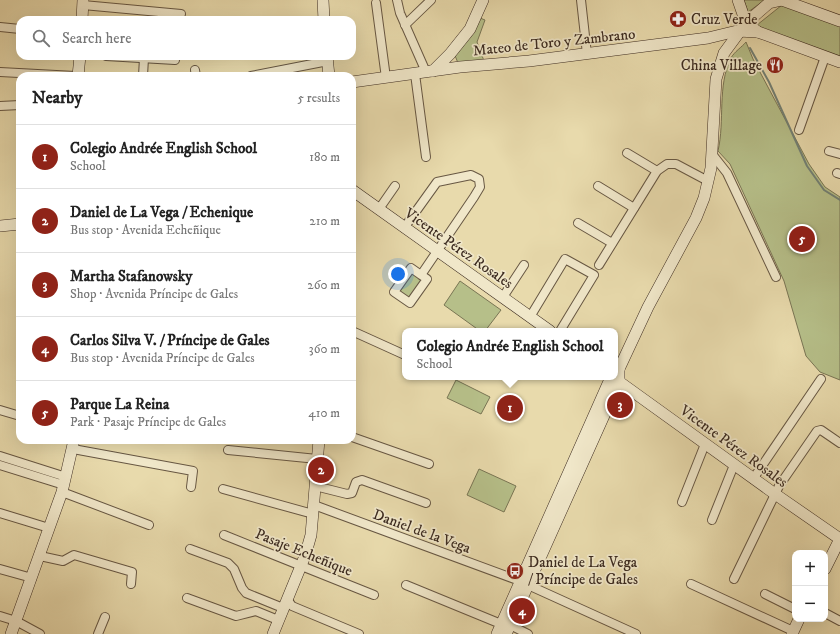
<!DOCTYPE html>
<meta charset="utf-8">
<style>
:root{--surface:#fff;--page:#f2f2f2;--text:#222;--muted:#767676;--line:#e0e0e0;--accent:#8f2418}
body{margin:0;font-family:"IM FELL DW Pica",serif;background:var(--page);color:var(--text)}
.controls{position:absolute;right:12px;bottom:12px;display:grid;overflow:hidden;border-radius:8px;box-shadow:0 4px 16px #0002}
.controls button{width:36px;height:36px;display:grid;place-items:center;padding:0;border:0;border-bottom:1px solid var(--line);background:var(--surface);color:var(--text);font:20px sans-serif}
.you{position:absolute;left:398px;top:274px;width:14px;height:14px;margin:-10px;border:3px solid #fff;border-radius:50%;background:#1a73e8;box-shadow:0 0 0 6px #1a73e833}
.badge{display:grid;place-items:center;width:26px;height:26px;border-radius:50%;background:var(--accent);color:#fff;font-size:13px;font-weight:700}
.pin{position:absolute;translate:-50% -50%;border:2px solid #fff;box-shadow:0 1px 4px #0006}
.popup{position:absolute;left:402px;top:328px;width:216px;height:52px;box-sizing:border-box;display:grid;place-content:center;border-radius:8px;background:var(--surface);filter:drop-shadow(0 1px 3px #0005);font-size:13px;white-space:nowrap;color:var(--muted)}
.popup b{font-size:15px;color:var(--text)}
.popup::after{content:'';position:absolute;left:50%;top:100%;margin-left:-8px;border:8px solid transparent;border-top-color:var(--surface)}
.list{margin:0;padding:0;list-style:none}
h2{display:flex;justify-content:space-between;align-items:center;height:52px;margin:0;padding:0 16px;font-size:17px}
h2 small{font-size:13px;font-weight:400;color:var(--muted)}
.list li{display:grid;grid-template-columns:26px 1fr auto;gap:12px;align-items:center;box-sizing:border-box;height:64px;padding:0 16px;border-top:1px solid var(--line)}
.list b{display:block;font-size:15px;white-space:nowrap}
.list p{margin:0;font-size:13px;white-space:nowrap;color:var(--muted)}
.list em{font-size:13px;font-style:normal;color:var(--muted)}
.icon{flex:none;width:22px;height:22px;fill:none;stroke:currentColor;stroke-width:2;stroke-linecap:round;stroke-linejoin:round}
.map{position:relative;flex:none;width:840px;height:634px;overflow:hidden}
.search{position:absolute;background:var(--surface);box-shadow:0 4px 16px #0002;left:16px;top:16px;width:340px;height:44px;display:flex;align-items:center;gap:10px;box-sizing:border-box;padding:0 14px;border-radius:12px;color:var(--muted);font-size:15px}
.panel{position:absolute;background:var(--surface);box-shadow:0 4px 16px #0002;left:16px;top:72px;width:340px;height:372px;border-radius:12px}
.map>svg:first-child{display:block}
.green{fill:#b6bf89;stroke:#797554}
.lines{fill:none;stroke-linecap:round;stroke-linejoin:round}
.stream{stroke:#738175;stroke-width:2}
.street-casing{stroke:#675743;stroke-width:10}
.secondary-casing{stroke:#3c2b20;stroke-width:12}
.street{stroke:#f0e7c9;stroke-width:8}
.secondary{stroke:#f0e7c9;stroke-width:11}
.labels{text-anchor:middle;stroke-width:3.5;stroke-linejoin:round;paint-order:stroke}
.poi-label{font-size:15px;fill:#3c2b20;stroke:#f0e7c9;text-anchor:start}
.street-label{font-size:15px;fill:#3c2b20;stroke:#f0e7c9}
</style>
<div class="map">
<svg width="840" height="634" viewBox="0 0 840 634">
<rect width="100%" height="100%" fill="#e8daac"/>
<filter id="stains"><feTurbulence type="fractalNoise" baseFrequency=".005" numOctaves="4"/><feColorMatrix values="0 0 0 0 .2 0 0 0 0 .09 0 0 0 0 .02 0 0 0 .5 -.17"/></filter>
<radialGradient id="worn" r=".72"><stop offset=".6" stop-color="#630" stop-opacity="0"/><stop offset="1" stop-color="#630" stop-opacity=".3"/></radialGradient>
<g class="green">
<path d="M744 0H765L748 12Z"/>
<path d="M782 5 840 26V59L763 31 757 25Z"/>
<path d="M480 18 485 20 477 42 484 61 458 63 454 53Z"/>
<path d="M746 42 753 59 809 164 825 187 840 197V380L820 372 806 356 784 281 730 164 718 151C725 121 717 86 731 58 734 52 742 47 746 42Z"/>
<path d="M412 273 423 281 410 299 399 292Z"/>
<path d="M460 281 501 310 485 331H480L444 305Z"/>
<path d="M456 380 490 397 481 414 447 398Z"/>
<path d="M479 469 516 486 504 512 467 495Z"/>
</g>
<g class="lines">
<path class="stream" d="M750 48 769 82 807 166 824 190 840 200"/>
<defs>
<g id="street">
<path d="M397 0 400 13 426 72"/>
<path d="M581 0 587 54"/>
<path d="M376 3 386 78"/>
<path d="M83 5 181 14"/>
<path d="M405 25 431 0"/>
<path d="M0 27 20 29"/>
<path d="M106 56 175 60"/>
<path d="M195 70 196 76"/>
<path d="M0 72 75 76"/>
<path d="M415 74 426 157"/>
<path d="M143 76 144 58"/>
<path d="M251 76 328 61"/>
<path d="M0 106 20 105"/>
<path d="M799 130 825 57"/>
<path d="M829 151 840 154"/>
<path d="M627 153 657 171"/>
<path d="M712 154 727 173 776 277"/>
<path d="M837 173 840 174"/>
<path d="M598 186 634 208"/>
<path d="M379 209 395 186"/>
<path d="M578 223 612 243"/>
<path d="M404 228 437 182 471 175 479 179 480 187 474 197 421 275 427 279 410 303 394 292 411 268 421 275"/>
<path d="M599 265 657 171 667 164H676L708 181"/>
<path d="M503 297 524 265"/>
<path d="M530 317 565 259 594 275 560 331"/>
<path d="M352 331 405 355"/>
<path d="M0 410 20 416"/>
<path d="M352 437 429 464"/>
<path d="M73 449 193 471 191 487"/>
<path d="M228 450 317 459"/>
<path d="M0 456 66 477"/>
<path d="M0 465 64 485"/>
<path d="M753 479 821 379"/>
<path d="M315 486 347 494 352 493 356 482 362 480 426 503"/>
<path d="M223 489 313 514"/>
<path d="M62 492 149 525"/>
<path d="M682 502 705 444"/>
<path d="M314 505 520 581"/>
<path d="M0 513 49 528"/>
<path d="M712 520 734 465"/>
<path d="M224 535 374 595"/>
<path d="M190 549 228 563 234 569 242 588 246 593 283 608"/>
<path d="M40 556 63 561 74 555 132 572 131 584"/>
<path d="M0 569 32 578"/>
<path d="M734 579 779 486 817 431 821 430 840 443"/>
<path d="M691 584 793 631"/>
<path d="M406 585 501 624"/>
<path d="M528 585 636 634"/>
<path d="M765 594 795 609"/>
<path d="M187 598 236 616 256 611 278 620"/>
<path d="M287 599 292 606 359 634"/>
<path d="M825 613 840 621"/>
<path d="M0 616 16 621 40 634"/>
<path d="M510 625 528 634"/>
<path d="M98 634 105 617"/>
</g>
<g id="secondary">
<path d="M323 0 324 20"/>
<path d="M738 0 746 23 758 32 840 62"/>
<path d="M782 0 840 21"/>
<path d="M82 20 83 0"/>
<path d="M327 56 329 76"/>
<path d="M433 71 450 54 470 29 483 0"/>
<path d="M78 76 80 56"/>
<path d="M352 82 460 67 529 61 708 38 737 31 758 32"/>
<path d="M352 190 550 331"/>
<path d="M0 226 20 224"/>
<path d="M615 372 619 369 648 307 696 218 704 198 711 168 716 79 724 53 746 23 769 3 782 0"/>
<path d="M614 378 775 494 840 539"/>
<path d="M825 569 840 539"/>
<path d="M11 634 62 492 74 440"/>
<path d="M273 634 305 556 311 535 319 440"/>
<path d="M497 634 611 377"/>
<path d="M506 634 619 382V369"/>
<path d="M792 634 799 619"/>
</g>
</defs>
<use href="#street" class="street-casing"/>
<use href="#secondary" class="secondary-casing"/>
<use href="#street" class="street"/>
<use href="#secondary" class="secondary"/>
</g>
<defs>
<symbol id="pharmacy-disc" viewBox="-11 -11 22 22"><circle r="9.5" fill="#8f2418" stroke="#f0e7c9"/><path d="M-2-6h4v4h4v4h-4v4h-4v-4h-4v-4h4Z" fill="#fff"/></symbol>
<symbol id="restaurant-disc" viewBox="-11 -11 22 22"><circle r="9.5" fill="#8f2418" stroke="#f0e7c9"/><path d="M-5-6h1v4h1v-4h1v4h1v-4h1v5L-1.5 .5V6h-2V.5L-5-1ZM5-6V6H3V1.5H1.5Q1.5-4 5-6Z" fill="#fff"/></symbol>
<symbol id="bus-disc" viewBox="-11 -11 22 22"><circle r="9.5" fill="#8f2418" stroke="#f0e7c9"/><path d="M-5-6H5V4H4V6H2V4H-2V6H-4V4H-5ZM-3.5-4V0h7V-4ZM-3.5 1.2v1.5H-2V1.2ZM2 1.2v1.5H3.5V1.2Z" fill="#fff"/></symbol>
</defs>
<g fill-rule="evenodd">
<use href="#pharmacy-disc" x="668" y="9" width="20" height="20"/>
<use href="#restaurant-disc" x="765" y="55" width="20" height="20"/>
<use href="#bus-disc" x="505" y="561" width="20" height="20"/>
</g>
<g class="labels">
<g class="poi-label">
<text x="691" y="24">Cruz Verde</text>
<text x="762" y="70" text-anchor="end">China Village</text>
<text x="528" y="567">Daniel de La Vega<tspan x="528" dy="17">/ Príncipe de Gales</tspan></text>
</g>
<g class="street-label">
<text transform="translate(554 42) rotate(-6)" y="5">Mateo de Toro y Zambrano</text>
<text transform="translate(459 248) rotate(35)" y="5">Vicente Pérez Rosales</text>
<text transform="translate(734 446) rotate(36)" y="5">Vicente Pérez Rosales</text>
<text transform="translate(422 531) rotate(20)" y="5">Daniel de la Vega</text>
<text transform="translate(304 552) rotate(22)" y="5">Pasaje Echeñique</text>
</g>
</g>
<rect width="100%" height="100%" filter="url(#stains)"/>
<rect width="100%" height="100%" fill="url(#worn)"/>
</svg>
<div class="controls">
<button>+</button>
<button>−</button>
</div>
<div class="you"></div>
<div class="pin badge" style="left:510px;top:408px">1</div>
<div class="popup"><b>Colegio Andrée English School</b>School</div>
<div class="pin badge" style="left:321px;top:470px">2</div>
<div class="pin badge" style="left:620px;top:405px">3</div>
<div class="pin badge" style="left:522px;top:611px">4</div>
<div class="pin badge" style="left:802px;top:239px">5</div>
<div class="search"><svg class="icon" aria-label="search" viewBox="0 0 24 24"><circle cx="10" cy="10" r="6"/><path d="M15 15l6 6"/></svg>Search here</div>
<section class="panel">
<h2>Nearby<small>5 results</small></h2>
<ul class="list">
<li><span class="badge">1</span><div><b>Colegio Andrée English School</b><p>School</p></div><em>180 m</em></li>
<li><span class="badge">2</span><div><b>Daniel de La Vega / Echenique</b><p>Bus stop · Avenida Echeñique</p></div><em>210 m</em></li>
<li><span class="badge">3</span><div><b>Martha Stafanowsky</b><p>Shop · Avenida Príncipe de Gales</p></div><em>260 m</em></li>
<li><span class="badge">4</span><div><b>Carlos Silva V. / Príncipe de Gales</b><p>Bus stop · Avenida Príncipe de Gales</p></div><em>360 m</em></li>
<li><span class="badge">5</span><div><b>Parque La Reina</b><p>Park · Pasaje Príncipe de Gales</p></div><em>410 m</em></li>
</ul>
</section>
</div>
